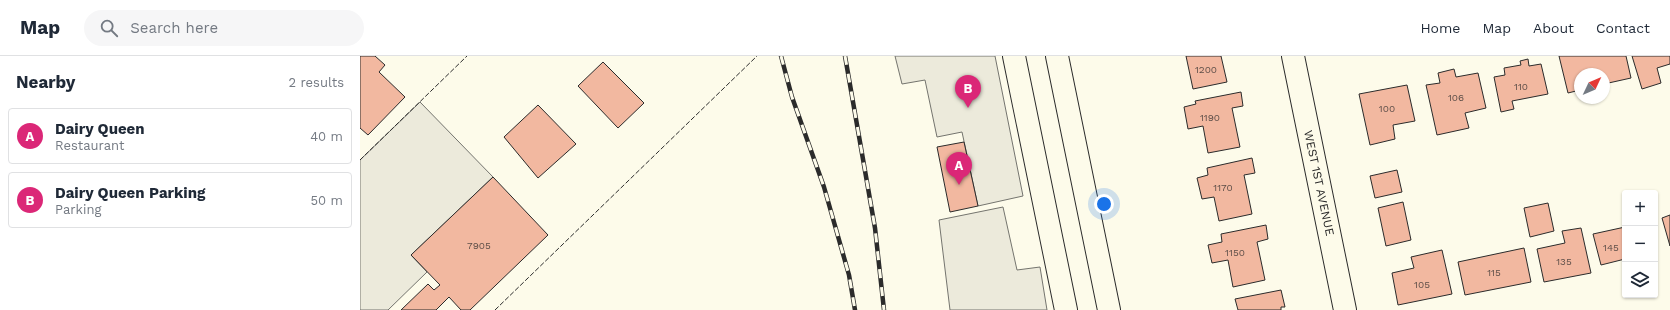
<!DOCTYPE html>
<meta charset="utf-8">
<style>
:root{--surface:#fff;--page:#f6f6f7;--text:#1f2937;--muted:#747a83;--line:#e0e1e3;--accent:#db2777}
body{margin:0;font-family:"Work Sans",sans-serif;background:var(--page);color:var(--text)}
.controls{position:absolute;right:12px;bottom:12px;display:grid;overflow:hidden;border-radius:4px;box-shadow:0 1px 3px #0004}
.controls button{width:36px;height:36px;display:grid;place-items:center;padding:0;border:0;border-bottom:1px solid var(--line);background:var(--surface);color:var(--text);font:20px sans-serif}
.compass{position:absolute;left:1214px;top:12px;width:36px;height:36px;border-radius:50%;background:var(--surface);box-shadow:0 1px 3px #0004;rotate:46deg}
.you{position:absolute;left:744px;top:148px;width:14px;height:14px;margin:-10px;border:3px solid #fff;border-radius:50%;background:#1a73e8;box-shadow:0 0 0 6px #1a73e833}
.badge{display:grid;place-items:center;width:26px;height:26px;border-radius:50%;background:var(--accent);color:#fff;font-size:13px;font-weight:700}
.pin{position:absolute;translate:-50% -33px;filter:drop-shadow(0 1px 2px #0008)}
.pin::after{content:'';position:absolute;top:21px;width:14px;height:12px;background:inherit;clip-path:polygon(0 0,100% 0,50% 100%)}
.list{margin:0;padding:0;list-style:none}
h2{display:flex;justify-content:space-between;align-items:center;height:52px;margin:0;padding:0 16px;font-size:17px}
h2 small{font-size:13px;font-weight:400;color:var(--muted)}
.list li{display:grid;grid-template-columns:26px 1fr auto;gap:12px;align-items:center;box-sizing:border-box;height:56px;margin:0 8px 8px;padding:0 8px;border:1px solid var(--line);border-radius:4px}
.list b{display:block;font-size:15px;white-space:nowrap}
.list p{margin:0;font-size:13px;white-space:nowrap;color:var(--muted)}
.list em{font-size:13px;font-style:normal;color:var(--muted)}
.icon{flex:none;width:22px;height:22px;fill:none;stroke:currentColor;stroke-width:2;stroke-linecap:round;stroke-linejoin:round}
.map{position:relative;flex:none;width:1310px;height:254px;overflow:hidden}
header{display:flex;align-items:center;gap:24px;box-sizing:border-box;height:56px;padding:0 20px;background:var(--surface);border-bottom:1px solid var(--line)}
header strong{font-size:19px}
nav{display:flex;gap:22px;margin-inline-start:auto;font-size:14px}
.search{width:280px;height:36px;background:var(--page);display:flex;align-items:center;gap:10px;box-sizing:border-box;padding:0 14px;border-radius:22px;color:var(--muted);font-size:15px}
main{display:flex}
aside{flex:1;background:var(--surface)}
.map>svg:first-child{display:block}
.parking{fill:#eceadb;stroke:#74746e}
.building{fill:#f2b8a0;stroke:#2b2b2b}
.lines{fill:none;stroke-linecap:round;stroke-linejoin:round}
.minor-casing{stroke:#2b2b2b;stroke-width:24}
.primary-casing{stroke:#2b2b2b;stroke-width:24}
.minor{stroke:#fdfbea;stroke-width:22}
.primary{stroke:#fdfbea;stroke-width:22}
.rail-casing{stroke:#2b2b2b;stroke-width:4.5}
.rail{stroke:#fdfbea;stroke-width:3;stroke-dasharray:9;stroke-linecap:butt}
.fence{stroke:#2b2b2b;stroke-width:1;stroke-dasharray:5 2;stroke-linecap:butt}
.labels{text-anchor:middle;stroke-width:3;stroke-linejoin:round;paint-order:stroke}
.number-label{font-size:10px;fill:#5d4e48}
.street-label{font-size:12px;fill:#2b2b2b;stroke:#fdfbea}
</style>
<header>
<strong>Map</strong>
<div class="search"><svg class="icon" aria-label="search" viewBox="0 0 24 24"><circle cx="10" cy="10" r="6"/><path d="M15 15l6 6"/></svg>Search here</div>
<nav><a>Home</a><a>Map</a><a>About</a><a>Contact</a></nav>
</header>
<main>
<aside>
<h2>Nearby<small>2 results</small></h2>
<ul class="list">
<li><span class="badge">A</span><div><b>Dairy Queen</b><p>Restaurant</p></div><em>40 m</em></li>
<li><span class="badge">B</span><div><b>Dairy Queen Parking</b><p>Parking</p></div><em>50 m</em></li>
</ul>
</aside>
<div class="map">
<svg width="1310" height="254" viewBox="0 0 1310 254">
<rect width="100%" height="100%" fill="#fdfbea"/>
<g class="parking">
<path d="M535 0H635L663 140 618 150 602 76 577 81 565 24 542 28Z"/>
<path d="M60 46 133 121 51 199 67 216 28 254H0V104Z"/>
<path d="M643 151 657 214 680 211 687 254H590L579 164Z"/>
</g>
<g class="building">
<path d="M0 0H15L25 9 19 16 45 41 8 79 0 72Z"/>
<path d="M826 0H861L867 26 833 33Z"/>
<path d="M1199 0H1266L1271 22 1244 28V18H1220V34L1208 37Z"/>
<path d="M1272 0H1310V8L1297 12 1301 27 1282 33Z"/>
<path d="M1168 3 1169 10 1181 8 1188 38 1152 45 1154 53 1141 56 1134 21 1145 19 1144 12 1161 9 1160 5Z"/>
<path d="M243 6 284 47 258 72 218 30Z"/>
<path d="M1094 13 1096 21 1118 17 1126 52 1105 57 1109 72 1077 79 1066 29 1080 27 1078 17Z"/>
<path d="M1047 29 1055 65 1033 69 1035 83 1010 89 999 38Z"/>
<path d="M881 36 883 50 872 52 880 91 848 97 843 70 828 73 824 51 836 48 835 45Z"/>
<path d="M178 49 216 88 178 122 144 81Z"/>
<path d="M604 86 618 150 590 156 577 91Z"/>
<path d="M892 102 895 117 884 119 892 158 859 165 854 141 842 143 837 122 848 119 847 112Z"/>
<path d="M1037 114 1042 136 1015 142 1010 120Z"/>
<path d="M133 121 188 179 110 254H101L89 241 76 254H41L68 228 74 234 80 229 51 199Z"/>
<path d="M1043 146 1051 184 1026 190 1018 152Z"/>
<path d="M1188 147 1194 175 1170 181 1164 152Z"/>
<path d="M1310 159V190L1302 162Z"/>
<path d="M906 169 908 183 897 186 905 224 873 231 868 204 852 207 848 189 862 186 861 178Z"/>
<path d="M1265 171V203L1241 209 1233 178Z"/>
<path d="M1221 172 1231 217 1184 226 1177 193 1205 187 1202 175Z"/>
<path d="M1164 192 1171 226 1105 239 1098 206Z"/>
<path d="M1082 194 1092 238 1038 249 1032 217 1054 212 1051 201Z"/>
<path d="M921 234 925 251H921V254H878L875 243Z"/>
</g>
<g class="lines">
<defs>
<path id="minor" d="M933 0 985 254"/>
<g id="primary">
<path d="M654 0 706 254"/>
<path d="M697 0 749 254"/>
</g>
</defs>
<use href="#minor" class="minor-casing"/>
<use href="#primary" class="primary-casing"/>
<use href="#minor" class="minor"/>
<use href="#primary" class="primary"/>
<defs>
<g id="rail">
<path d="M421 0 432 41 464 131 489 219 495 254"/>
<path d="M485 0 515 172 524 254"/>
</g>
</defs>
<use href="#rail" class="rail-casing"/>
<use href="#rail" class="rail"/>
<g class="fence">
<path d="M0 104 107 0"/>
<path d="M135 254 397 0"/>
</g>
</g>
<g class="labels">
<g class="number-label">
<text x="846" y="17">1200</text>
<text x="1161" y="34">110</text>
<text x="1096" y="45">106</text>
<text x="1027" y="56">100</text>
<text x="850" y="65">1190</text>
<text x="863" y="135">1170</text>
<text x="119" y="193">7905</text>
<text x="1251" y="195">145</text>
<text x="875" y="200">1150</text>
<text x="1204" y="209">135</text>
<text x="1134" y="220">115</text>
<text x="1062" y="232">105</text>
</g>
<g class="street-label">
<text transform="translate(959 127) rotate(78)" y="4">WEST 1ST AVENUE</text>
</g>
</g>
</svg>
<div class="controls">
<button>+</button>
<button>−</button>
<button><svg class="icon" aria-label="layers" viewBox="0 0 24 24"><path d="M12 4l9 5-9 5-9-5zM3 14l9 5 9-5"/></svg></button>
</div>
<svg class="compass" viewBox="-18 -18 36 36"><path d="M0-13l5 13h-10z" fill="#e53935"/><path d="M0 13l5-13h-10z" fill="#747a83"/></svg>
<div class="you"></div>
<div class="pin badge" style="left:599px;top:129px">A</div>
<div class="pin badge" style="left:608px;top:52px">B</div>
</div>
</main>
